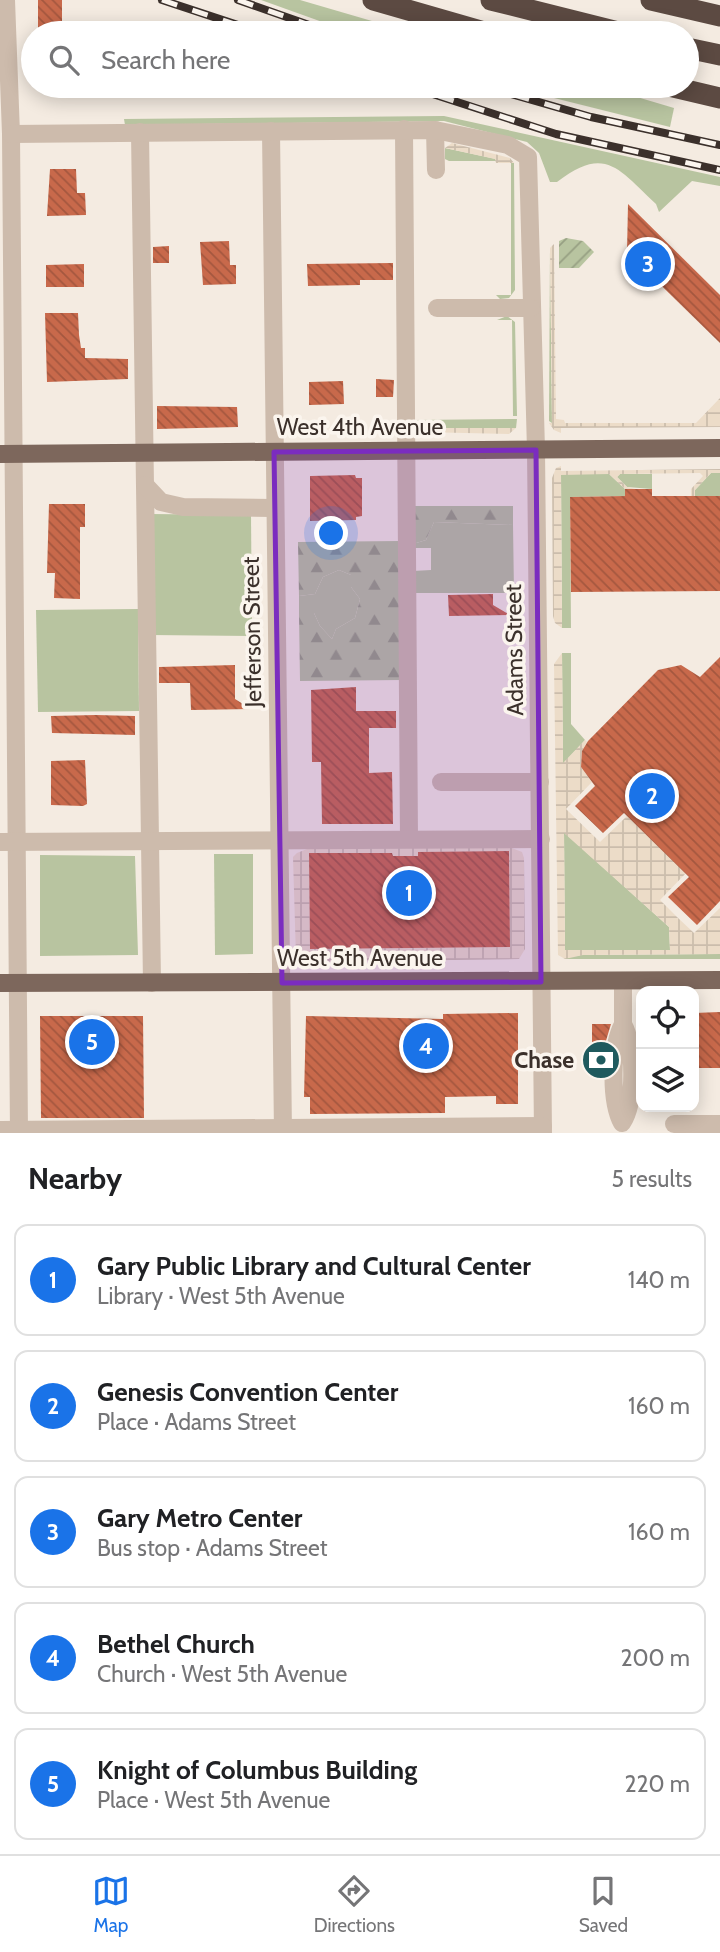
<!DOCTYPE html>
<meta charset="utf-8">
<style>
:root{--surface:#fff;--page:#f2f2f2;--text:#202124;--muted:#757577;--line:#e0e0e0;--accent:#1a73e8}
body{margin:0;font-family:Cabin,sans-serif;background:var(--page);color:var(--text)}
.controls{position:absolute;right:21px;bottom:21px;display:grid;overflow:hidden;border-radius:14px;box-shadow:0 4px 18px #0003}
.controls button{width:63px;height:63px;display:grid;place-items:center;padding:0;border:0;border-bottom:2px solid var(--line);background:var(--surface);color:var(--text);font:35px sans-serif}
.you{position:absolute;left:332px;top:534px;width:24px;height:24px;margin:-18px;border:5px solid #fff;border-radius:50%;background:#1a73e8;box-shadow:0 0 0 10px #1a73e833}
.badge{display:grid;place-items:center;width:46px;height:46px;border-radius:50%;background:var(--accent);color:#fff;font-size:23px;font-weight:700}
.pin{position:absolute;translate:-50% -50%;border:4px solid #fff;box-shadow:0 2px 7px #0006}
.list{margin:0;padding:0;list-style:none}
h2{display:flex;justify-content:space-between;align-items:center;height:91px;margin:0;padding:0 28px;font-size:30px}
h2 small{font-size:23px;font-weight:400;color:var(--muted)}
.list li{display:grid;grid-template-columns:46px 1fr auto;gap:21px;align-items:center;box-sizing:border-box;height:112px;margin:0 14px 14px;padding:0 14px;border:2px solid var(--line);border-radius:14px}
.list b{display:block;font-size:26px;white-space:nowrap}
.list p{margin:0;font-size:23px;white-space:nowrap;color:var(--muted)}
.list em{font-size:23px;font-style:normal;color:var(--muted)}
.icon{flex:none;width:38px;height:38px;fill:none;stroke:currentColor;stroke-width:2;stroke-linecap:round;stroke-linejoin:round}
.map{position:relative;flex:none;width:720px;height:1133px;overflow:hidden}
.search{position:absolute;background:var(--surface);box-shadow:0 4px 18px #0003;left:21px;right:21px;top:21px;height:77px;display:flex;align-items:center;gap:18px;box-sizing:border-box;padding:0 24px;border-radius:38px;color:var(--muted);font-size:26px}
.sheet{height:721px;background:var(--surface)}
nav{display:flex;justify-content:space-around;align-items:center;box-sizing:border-box;height:98px;border-top:2px solid var(--line);background:var(--surface);font-size:19px;color:var(--muted)}
nav a{display:grid;justify-items:center;gap:4px}
nav .on{color:var(--accent)}
.map>svg:first-child{display:block}
.grass{fill:#b8c4a0}
.forest{fill:url(#forest-firs)}
.garden{fill:url(#garden-furrows)}
.plaza{fill:url(#plaza-grid);fill-rule:evenodd}
.building{fill:url(#building-back-hatch)}
.lines{fill:none;stroke-linecap:round;stroke-linejoin:round}
.minor{stroke:#cdbbac;stroke-width:18}
.major{stroke:#7d675c;stroke-width:18}
.highway{stroke:#5c4a42;stroke-width:21}
.rail-casing{stroke:#3b302b;stroke-width:8}
.rail{stroke:#fbf5ee;stroke-width:5;stroke-dasharray:16;stroke-linecap:butt}
.marked{fill:#7b2cbf;fill-opacity:0.2;stroke:#7b2cbf;stroke-width:5;stroke-linejoin:round}
.labels{text-anchor:middle;stroke-width:7;stroke-linejoin:round;paint-order:stroke}
.street-label{font-size:23px;fill:#3b302b;stroke:#fbf5ee}
.poi-label{font-size:23px;font-weight:bold;fill:#3b302b;stroke:#fbf5ee;text-anchor:end}
</style>
<div class="map">
<svg width="720" height="1133" viewBox="0 0 720 1133">
<defs>
<pattern id="forest-firs" width="22" height="20" patternUnits="userSpaceOnUse" patternTransform="scale(1.75)"><rect width="22" height="20" fill="#b8c4a0"/><path d="M5 1l3.5 6h-7zM16 11l3.5 6h-7z" fill="#97a083"/></pattern>
<pattern id="garden-furrows" width="10" height="10" patternUnits="userSpaceOnUse" patternTransform="scale(1.75)"><rect width="10" height="10" fill="#b8c4a0"/><path d="M-1 1l2-2M0 10L10 0M9 11l2-2" fill="none" stroke="#97a083"/></pattern>
<pattern id="plaza-grid" width="8" height="8" patternUnits="userSpaceOnUse" patternTransform="scale(1.75)"><rect width="8" height="8" fill="#ecdcc8"/><path d="M0 4h8M4 0v8" fill="none" stroke="#cbbdac"/></pattern>
<pattern id="building-back-hatch" width="6" height="6" patternUnits="userSpaceOnUse" patternTransform="scale(1.75)"><rect width="6" height="6" fill="#c8694b"/><path d="M-1 5l2 2M0 0l6 6M5-1l2 2" fill="none" stroke="#a4573f"/></pattern>
</defs>
<rect width="100%" height="100%" fill="#f4ebe1"/>
<g class="grass">
<path d="M261 0H300L413 33H353Z"/>
<path d="M506 86H600L674 108 670 127Z"/>
<path d="M444 116 720 177V186L692 181 659 212 656 204C618 168 605 145 557 182H550L539 153 527 142 444 121 125 125 124 119Z"/>
<path d="M445 148 496 159V161H449L445 159Z"/>
<path d="M511 163H514L515 290 509 298 500 299 496 295H511Z"/>
<path d="M550 248 552 423 549 421Z"/>
<path d="M507 316 515 322 517 416H513L512 320H497Z"/>
<path d="M517 419 516 428H412L414 420Z"/>
<path d="M711 473H720V496H695V490Z"/>
<path d="M561 474H609L625 489V496L570 497 571 628H562Z"/>
<path d="M620 474H652V489L627 487 617 477Z"/>
<path d="M149 514 251 515 252 636 150 635Z"/>
<path d="M434 522 513 525 514 593H413V571L431 570V548H413V544L426 540Z"/>
<path d="M339 570 351 575V587L360 599 355 618 336 629 332 639 320 626 314 613H299V596L315 594 323 577Z"/>
<path d="M138 609 139 711 38 712 36 610Z"/>
<path d="M562 653H571V724L585 740 563 764Z"/>
<path d="M564 832 669 927 670 950 565 951Z"/>
<path d="M214 854H253V954L215 955Z"/>
<path d="M40 855 135 856 138 955 40 956Z"/>
<path d="M720 954V959H565V957L582 955Z"/>
</g>
<g class="forest">
<path d="M412 506H513V525L434 522 426 540 413 544Z"/>
<path d="M400 541 402 680 300 681 299 613H314L320 626 332 639 336 629 355 618 360 599 351 587V575L339 570 323 577 315 594 299 596 298 542Z"/>
</g>
<path class="garden" d="M566 238 583 241 594 252 579 268H559V241Z"/>
<g class="plaza">
<path d="M452 143 510 158 514 163H496L495 159 445 148Z"/>
<path d="M554 244 556 419 564 420 565 423H696L720 398V427L561 428V433L554 430 549 423H552L550 248Z"/>
<path d="M412 428H516L509 434 421 432 420 435H415Z"/>
<path d="M561 466V471L720 469V473H711L695 490V496H691V489L703 476 700 473 620 474 617 477 627 487 636 489H625L609 474 561 475 562 628 555 623 553 616 552 478 556 468Z"/>
<path d="M562 653 563 763 585 740 587 742 582 751 581 767 592 782 566 809 600 842 627 816 686 873 660 900 677 917 694 933 720 908V954L583 955 565 959 558 955 554 664ZM564 833 669 927 670 950H565Z"/>
<path d="M509 847 522 852 524 858 525 949 519 959 303 962 296 957 293 857 297 853 307 849ZM509 851 510 947 310 949 309 854 392 853 393 857 418 856 419 852Z"/>
</g>
<g class="building">
<rect x="38" y="0" width="24" height="33"/>
<path d="M50 169H76L77 193H85L86 215 47 216Z"/>
<path d="M628 204 720 295V343L627 252Z"/>
<path d="M229 241 230 265H236V284L203 285 200 242Z"/>
<path d="M169 246V263H153V247Z"/>
<path d="M393 263V280H360V285L308 286 307 264Z"/>
<path d="M84 264V287H46V265Z"/>
<path d="M45 313H78L79 335 81 348H85V358L128 359V379L47 382Z"/>
<path d="M376 379 394 380 393 397H376Z"/>
<path d="M343 381 344 404 309 405V382Z"/>
<path d="M157 406 237 407 238 427 157 429Z"/>
<path d="M355 475 356 478H362V516L356 517V520L310 521V476Z"/>
<path d="M625 489H652V496H720V591L571 592 570 497 625 496Z"/>
<path d="M49 504H85V527H80V599L54 598 55 573H47Z"/>
<path d="M493 594V605L510 615 449 616 448 595Z"/>
<path d="M720 657V901L697 925 668 897 689 877 624 813 603 833 575 806 595 786 581 767 582 751 588 741 658 670 681 665 700 677Z"/>
<path d="M235 665V699L251 709 191 710 190 683H159V667Z"/>
<path d="M356 687V711H396V728H369V773L392 772 393 824H322L321 762H312L311 690Z"/>
<path d="M96 715 135 716V735L52 733 51 716Z"/>
<path d="M85 760 87 804 83 806 51 805V761Z"/>
<path d="M509 851 510 947 310 949 309 853H392L393 856H418V852Z"/>
<path d="M720 1012V1068H698L694 1013Z"/>
<path d="M518 1013V1104H496V1096L445 1097V1113L310 1114V1097H304L306 1016 443 1019V1014Z"/>
<path d="M40 1016H143L144 1118H41Z"/>
<path d="M592 1024H611L605 1044 602 1077H592Z"/>
</g>
<g class="lines">
<g class="minor">
<path d="M6 0 11 134 19 1133"/>
<path d="M404 129 409 839"/>
<path d="M435 130 436 170"/>
<path d="M271 131 283 1133"/>
<path d="M140 132 152 983"/>
<path d="M11 134 435 130 508 145 528 157 536 450 543 1133"/>
<path d="M437 308H531"/>
<path d="M145 485 161 502 183 507 273 508"/>
<path d="M441 782H540"/>
<path d="M0 842 541 839"/>
<path d="M623 1024C635 1046 636 1102 622 1123 610 1101 611 1046 623 1024Z"/>
<path d="M623 1035V981"/>
<path d="M674 1124H720"/>
<path d="M0 1130 543 1126"/>
</g>
<g class="major">
<path d="M0 454 720 448"/>
<path d="M0 983 720 980"/>
</g>
<g class="highway">
<path d="M373 0 488 33"/>
<path d="M491 0 622 33"/>
<path d="M651 0 720 16"/>
<path d="M687 48 720 55"/>
<path d="M669 86 720 98"/>
</g>
<defs>
<g id="rail">
<path d="M162 0 262 33"/>
<path d="M238 0 332 33"/>
<path d="M408 86 556 134 720 170"/>
<path d="M483 86 591 117 720 145"/>
</g>
</defs>
<use href="#rail" class="rail-casing"/>
<use href="#rail" class="rail"/>
</g>
<path class="marked" d="M536 450 541 982 282 983 274 452Z"/>
<defs>
<symbol id="bank-disc" viewBox="-11 -11 22 22"><circle r="9.5" fill="#1f5a5e" stroke="#fbf5ee"/><path d="M-6-4H6V4H-6ZM0-2.3a2.3 2.3 0 1 0 0 4.6a2.3 2.3 0 1 0 0-4.6Z" fill="#fff"/></symbol>
</defs>
<g fill-rule="evenodd">
<use href="#bank-disc" x="579" y="1038" width="44" height="44"/>
</g>
<g class="labels">
<g class="street-label">
<text x="360" y="435">West 4th Avenue</text>
<text transform="translate(252 632) rotate(-91)" y="8">Jefferson Street</text>
<text transform="translate(514 650) rotate(-91)" y="8">Adams Street</text>
<text x="360" y="966">West 5th Avenue</text>
</g>
<g class="poi-label">
<text x="574" y="1068">Chase</text>
</g>
</g>
</svg>
<div class="controls">
<button><svg class="icon" aria-label="locate" viewBox="0 0 24 24"><circle cx="12" cy="12" r="6"/><path d="M12 2v4M12 18v4M2 12h4M18 12h4"/></svg></button>
<button><svg class="icon" aria-label="layers" viewBox="0 0 24 24"><path d="M12 4l9 5-9 5-9-5zM3 14l9 5 9-5"/></svg></button>
</div>
<div class="you"></div>
<div class="pin badge" style="left:409px;top:893px">1</div>
<div class="pin badge" style="left:652px;top:796px">2</div>
<div class="pin badge" style="left:648px;top:264px">3</div>
<div class="pin badge" style="left:426px;top:1046px">4</div>
<div class="pin badge" style="left:92px;top:1042px">5</div>
<div class="search"><svg class="icon" aria-label="search" viewBox="0 0 24 24"><circle cx="10" cy="10" r="6"/><path d="M15 15l6 6"/></svg>Search here</div>
</div>
<section class="sheet">
<h2>Nearby<small>5 results</small></h2>
<ul class="list">
<li><span class="badge">1</span><div><b>Gary Public Library and Cultural Center</b><p>Library · West 5th Avenue</p></div><em>140 m</em></li>
<li><span class="badge">2</span><div><b>Genesis Convention Center</b><p>Place · Adams Street</p></div><em>160 m</em></li>
<li><span class="badge">3</span><div><b>Gary Metro Center</b><p>Bus stop · Adams Street</p></div><em>160 m</em></li>
<li><span class="badge">4</span><div><b>Bethel Church</b><p>Church · West 5th Avenue</p></div><em>200 m</em></li>
<li><span class="badge">5</span><div><b>Knight of Columbus Building</b><p>Place · West 5th Avenue</p></div><em>220 m</em></li>
</ul>
</section>
<nav>
<a class="on"><svg class="icon" aria-label="map" viewBox="0 0 24 24"><path d="M3 6l6-2 6 2 6-2v14l-6 2-6-2-6 2zM9 4v14M15 6v14"/></svg>Map</a>
<a><svg class="icon" aria-label="directions" viewBox="0 0 24 24"><path d="M12 3l9 9-9 9-9-9zM9 14v-3h6M13 9l2 2-2 2"/></svg>Directions</a>
<a><svg class="icon" aria-label="saved" viewBox="0 0 24 24"><path d="M7 4h10v16l-5-4-5 4z"/></svg>Saved</a>
</nav>
